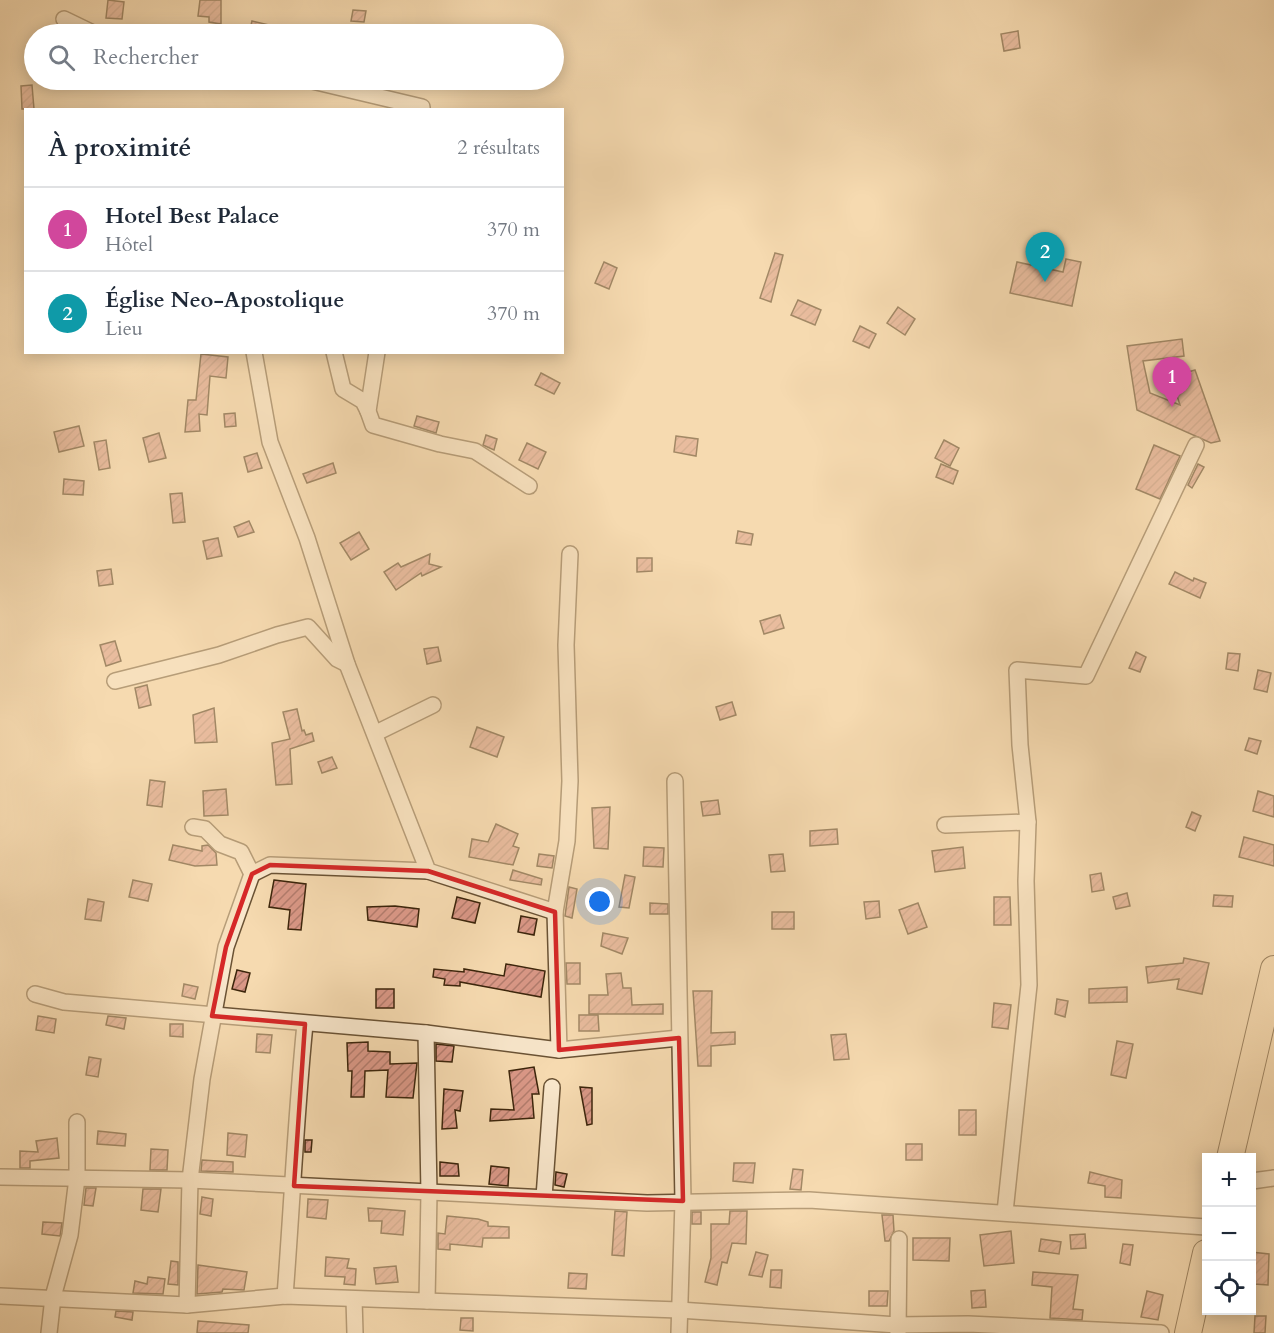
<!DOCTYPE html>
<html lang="fr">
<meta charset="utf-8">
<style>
:root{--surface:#fff;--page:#f6f6f7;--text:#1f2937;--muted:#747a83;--line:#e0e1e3;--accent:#8f2418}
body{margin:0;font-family:Cardo,serif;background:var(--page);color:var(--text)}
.controls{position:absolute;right:18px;bottom:18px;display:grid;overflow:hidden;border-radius:0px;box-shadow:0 3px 15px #0003}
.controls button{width:54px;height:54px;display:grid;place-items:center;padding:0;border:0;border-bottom:2px solid var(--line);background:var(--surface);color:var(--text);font:30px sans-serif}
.you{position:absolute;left:600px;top:902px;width:21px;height:21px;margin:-15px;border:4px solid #fff;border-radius:50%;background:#1a73e8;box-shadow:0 0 0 9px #1a73e833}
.badge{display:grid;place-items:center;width:39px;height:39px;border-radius:50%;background:var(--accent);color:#fff;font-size:20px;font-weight:700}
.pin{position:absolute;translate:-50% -50px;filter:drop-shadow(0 2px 3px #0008)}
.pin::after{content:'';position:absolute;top:32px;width:21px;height:18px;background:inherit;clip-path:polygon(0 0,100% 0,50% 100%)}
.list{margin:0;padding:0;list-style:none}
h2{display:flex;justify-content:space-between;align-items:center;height:78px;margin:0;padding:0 24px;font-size:26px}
h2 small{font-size:20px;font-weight:400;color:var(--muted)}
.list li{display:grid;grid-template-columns:39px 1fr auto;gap:18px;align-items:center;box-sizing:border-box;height:84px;padding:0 24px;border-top:2px solid var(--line)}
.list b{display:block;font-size:22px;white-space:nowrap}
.list p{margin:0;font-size:20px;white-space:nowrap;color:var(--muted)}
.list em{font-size:20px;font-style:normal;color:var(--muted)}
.icon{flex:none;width:33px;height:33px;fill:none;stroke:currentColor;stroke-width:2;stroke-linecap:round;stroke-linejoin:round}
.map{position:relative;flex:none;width:1274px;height:1333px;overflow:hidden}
.search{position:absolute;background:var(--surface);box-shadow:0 3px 15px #0003;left:24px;top:24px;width:540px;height:66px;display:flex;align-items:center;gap:15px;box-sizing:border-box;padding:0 21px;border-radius:33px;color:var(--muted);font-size:22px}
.panel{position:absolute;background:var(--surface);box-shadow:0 3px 15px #0003;left:24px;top:108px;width:540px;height:246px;border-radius:0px}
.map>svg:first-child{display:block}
.building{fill:url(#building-hatch);stroke:#3c250b;stroke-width:1.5}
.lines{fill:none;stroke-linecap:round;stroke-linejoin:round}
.minor-casing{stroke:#6a5234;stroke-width:18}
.trunk-casing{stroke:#3c250b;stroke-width:28}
.minor{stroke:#f9e7cc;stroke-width:15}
.trunk{stroke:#f6dab0;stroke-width:26}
.marked{fill:none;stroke:#d62828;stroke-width:4.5;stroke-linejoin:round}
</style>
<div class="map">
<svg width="1274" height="1333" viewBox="0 0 1274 1333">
<defs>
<pattern id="building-hatch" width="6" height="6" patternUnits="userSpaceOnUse" patternTransform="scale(1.5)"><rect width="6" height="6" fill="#da9887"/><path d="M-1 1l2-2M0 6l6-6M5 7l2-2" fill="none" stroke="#b27c6d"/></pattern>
</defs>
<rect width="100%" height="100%" fill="#f6dab0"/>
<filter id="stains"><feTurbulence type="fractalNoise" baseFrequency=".00333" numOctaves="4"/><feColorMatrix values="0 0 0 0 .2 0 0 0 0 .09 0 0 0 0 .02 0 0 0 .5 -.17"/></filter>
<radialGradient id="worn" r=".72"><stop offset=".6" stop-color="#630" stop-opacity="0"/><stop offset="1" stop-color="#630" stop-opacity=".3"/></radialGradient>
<g class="building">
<path d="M108 0 124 2 122 19 106 18Z"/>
<path d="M200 0H221V24L209 22V17L198 16Z"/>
<path d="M353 10 366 11 364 22 351 21Z"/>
<path d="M252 21 291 30V34H249Z"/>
<path d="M1018 31 1020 48 1004 51 1001 34Z"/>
<path d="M32 85 34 109H22L21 86Z"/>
<path d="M775 253 783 255 771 302 760 298Z"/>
<path d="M1066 259 1081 262 1072 306 1010 293 1017 262 1063 272Z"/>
<path d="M604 262 617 268 609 289 595 283Z"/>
<path d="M798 300 821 310 815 325 791 315Z"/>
<path d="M898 307 915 319 905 335 887 323Z"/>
<path d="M860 326 876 334 869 348 853 341Z"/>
<path d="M1182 339 1184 356 1143 361 1150 393 1180 405 1171 377 1195 370 1220 441 1211 443 1137 410 1127 346Z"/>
<path d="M201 354 228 357 226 378 210 376 207 415 199 414 200 431 185 432 188 400H196Z"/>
<path d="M541 373 560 383 554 394 535 385Z"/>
<path d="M235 413 236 426 225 427 224 414Z"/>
<path d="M417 416 439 422 436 433 414 426Z"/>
<path d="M79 426 84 446 59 452 54 432Z"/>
<path d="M159 433 166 458 149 462 143 438Z"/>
<path d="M486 435 497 439 494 450 483 445Z"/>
<path d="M676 436 698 439 696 456 674 452Z"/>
<path d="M106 440 110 468 99 470 94 442Z"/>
<path d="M944 440 959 448 950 466 935 458Z"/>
<path d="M527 443 546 452 538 469 519 460Z"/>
<path d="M1154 445 1180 456 1160 499 1136 489Z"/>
<path d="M257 453 262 468 248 472 244 457Z"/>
<path d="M333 463 336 473 307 483 303 474Z"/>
<path d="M941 464 958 471 953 484 936 477Z"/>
<path d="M1198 464 1204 467 1192 488 1188 485Z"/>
<path d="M64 479 84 481 83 495 63 494Z"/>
<path d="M182 493 185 522 173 523 170 494Z"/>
<path d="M249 521 254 532 238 537 234 527Z"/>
<path d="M738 531 753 534 751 545 736 543Z"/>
<path d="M359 532 369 549 351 560 340 543Z"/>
<path d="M218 538 222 556 207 559 203 541Z"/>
<path d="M430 554 429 564 441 567 422 576 421 573 396 590 384 572 398 563 401 567Z"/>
<path d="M637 558H652V571L637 572Z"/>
<path d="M111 569 113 584 99 586 97 571Z"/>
<path d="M1175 572 1193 581 1194 578 1206 583 1200 598 1169 584Z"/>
<path d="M780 615 784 628 764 634 760 621Z"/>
<path d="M115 641 121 661 106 666 100 645Z"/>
<path d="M438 647 441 661 427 664 424 649Z"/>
<path d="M1136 652 1146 657 1140 672 1129 668Z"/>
<path d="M1228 653 1240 654 1238 671 1226 669Z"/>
<path d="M1258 670 1271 673 1267 692 1254 689Z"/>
<path d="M147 685 151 705 139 708 135 688Z"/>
<path d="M732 702 736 715 720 720 716 707Z"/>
<path d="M214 708 217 742 195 743 193 715Z"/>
<path d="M297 709 302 731 304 730 306 735 312 733 314 741 290 749 292 784 276 785 272 743 290 739 283 712Z"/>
<path d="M477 727 504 737 497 757 470 747Z"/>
<path d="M1249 738 1261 741 1257 754 1245 750Z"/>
<path d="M332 757 337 768 322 773 318 762Z"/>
<path d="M150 780 165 782 162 807 147 805Z"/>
<path d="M226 789 228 815 204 816 203 791Z"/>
<path d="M1258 791 1274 796V817L1253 811Z"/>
<path d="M718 800 720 814 703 816 701 802Z"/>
<path d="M610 807 608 849 594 848 592 808Z"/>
<path d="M1192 812 1201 816 1195 831 1186 827Z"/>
<path d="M496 824 518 834 513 846 519 848 513 865 469 857 472 839 488 842Z"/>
<path d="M837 829 838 844 810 846V831Z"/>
<path d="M1244 837 1274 845V866L1239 857Z"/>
<path d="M173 845 202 851V846L208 845 216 853 217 865 195 866 169 860Z"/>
<path d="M644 847 664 848 663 867 643 866Z"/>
<path d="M963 847 965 868 935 872 932 851Z"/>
<path d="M539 854 554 856 552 868 537 866Z"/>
<path d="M783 854 785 871 771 872 769 855Z"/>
<path d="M513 870 542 879 541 885 510 880Z"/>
<path d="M1101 873 1104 890 1092 892 1090 875Z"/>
<path d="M625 875 635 877 629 908 619 907Z"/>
<path d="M133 880 152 884 148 901 129 897Z"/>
<path d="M274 880 306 884 301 930 288 929 290 910 269 907Z"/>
<path d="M569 887 577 889 572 918 565 916Z"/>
<path d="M1127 893 1130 906 1116 909 1113 897Z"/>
<path d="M1214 895 1233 896 1232 907 1213 906Z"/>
<path d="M457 897 480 903 475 923 452 918Z"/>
<path d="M994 897H1010L1011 925H994Z"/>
<path d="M88 899 104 902 101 921 85 919Z"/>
<path d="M879 901 880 917 866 919 864 902Z"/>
<path d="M650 903 668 904V914H650Z"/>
<path d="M918 903 927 927 908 934 899 910Z"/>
<path d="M395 906 419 909 417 927 368 920 367 907Z"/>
<rect x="772" y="912" width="22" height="17"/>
<path d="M521 916 537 919 534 935 518 932Z"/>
<path d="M603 933 628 938 622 954 601 946Z"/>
<path d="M1184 958 1209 963 1202 994 1177 989 1179 979 1148 983 1146 967 1183 963Z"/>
<path d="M566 963H580V984H567Z"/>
<path d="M506 964 545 971 541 997 460 982V986L444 985 445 979 433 977 434 969 464 972V969L504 976Z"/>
<path d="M237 970 250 973 245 992 232 989Z"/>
<path d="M621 973 623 988H631L632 1005 663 1004V1014H589V995H608L606 974Z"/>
<path d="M184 984 198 987 195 999 182 996Z"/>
<path d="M1127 987V1002L1089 1003V989Z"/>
<rect x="376" y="989" width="18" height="19"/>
<path d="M693 991H712L711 1033 735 1032V1044L711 1046V1066H698Z"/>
<path d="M1057 999 1068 1001 1065 1017 1055 1014Z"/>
<path d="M994 1003 1011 1005 1008 1029 992 1027Z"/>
<path d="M579 1015H598L599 1031H579Z"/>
<path d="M38 1016 56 1019 54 1033 36 1030Z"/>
<path d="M108 1016 126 1018 124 1029 106 1025Z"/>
<path d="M170 1024H183V1037L170 1036Z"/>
<path d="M257 1034 272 1035 270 1053 256 1052Z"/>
<path d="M846 1034 849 1059 834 1060 831 1035Z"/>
<path d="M1117 1041 1133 1044 1126 1078 1111 1075Z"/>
<path d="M368 1042V1051L390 1052V1064L417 1063 413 1098 386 1097 388 1070 365 1071 364 1097H351L352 1071H348L347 1043Z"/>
<path d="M436 1044 454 1046 452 1062 436 1061Z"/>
<path d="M89 1057 101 1059 98 1077 86 1075Z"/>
<path d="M534 1067 539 1094H532L534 1118 490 1121 491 1109 514 1110 509 1071Z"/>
<path d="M580 1087 592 1088V1124L587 1125Z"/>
<path d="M444 1089 463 1091 460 1111 455 1110 457 1128 442 1129Z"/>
<rect x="959" y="1110" width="17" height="25"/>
<path d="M98 1131 126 1134 125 1146 97 1144Z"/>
<path d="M228 1133 247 1135 245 1157 227 1155Z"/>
<path d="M57 1138 59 1158 30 1161V1168H20V1151L38 1152 36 1141Z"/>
<path d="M305 1140H312L311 1152H305Z"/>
<rect x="906" y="1144" width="16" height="16"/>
<path d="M151 1149 168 1150 167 1170H150Z"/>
<path d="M202 1160 233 1162V1172L201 1171Z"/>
<path d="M440 1162 458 1164 459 1176H440Z"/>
<path d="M734 1163H755L753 1183 733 1181Z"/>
<path d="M491 1166 509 1168 508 1186 489 1184Z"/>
<path d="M793 1169 803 1170 801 1190 790 1189Z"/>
<path d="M556 1172 567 1174 564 1187 555 1185Z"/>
<path d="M1090 1172 1122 1180 1121 1198 1105 1197V1186L1088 1183Z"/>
<path d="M86 1188H96L93 1206 84 1205Z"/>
<path d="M143 1189H161L158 1212 141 1210Z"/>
<path d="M202 1197 213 1199 211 1216 200 1214Z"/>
<path d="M308 1199 328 1200 326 1219 307 1217Z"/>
<path d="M368 1208 405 1211 403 1235 381 1233 382 1221H369Z"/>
<path d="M615 1211 627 1212 624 1256 612 1255Z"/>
<path d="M730 1211H747L746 1244 732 1243 727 1263 722 1262 717 1285 705 1282 711 1258V1224H729Z"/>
<rect x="692" y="1212" width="9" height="12"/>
<path d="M882 1215H893L894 1231 889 1241H885Z"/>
<path d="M447 1216 478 1219 488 1222V1226L509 1227V1238H483L482 1247 450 1244V1250L438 1249V1233L445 1234Z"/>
<path d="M43 1222 62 1223 60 1236 42 1234Z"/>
<path d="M1011 1231 1014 1263 984 1266 980 1235Z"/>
<path d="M1085 1234 1086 1248 1071 1249 1070 1235Z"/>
<path d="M913 1238H950L949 1261 913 1260Z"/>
<path d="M1041 1239 1061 1242 1059 1254 1039 1251Z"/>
<path d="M1123 1244 1133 1245 1130 1265 1120 1263Z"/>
<path d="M756 1252 768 1255 762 1277 749 1275Z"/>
<path d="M1251 1252 1269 1254 1268 1285 1254 1284 1255 1263 1251 1262Z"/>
<path d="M326 1257 349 1259 347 1268 356 1269 355 1285 344 1284 345 1277 325 1276Z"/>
<path d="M171 1261 178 1262V1285L168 1284Z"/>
<path d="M198 1265 247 1272 244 1290 223 1289 222 1292 197 1294Z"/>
<path d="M396 1266 398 1282 376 1284 374 1268Z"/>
<path d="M771 1270H782L781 1288 770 1287Z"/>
<path d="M1033 1272 1078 1275 1073 1309 1083 1310 1082 1320 1050 1318 1052 1287 1032 1285Z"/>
<path d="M569 1273 587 1274 586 1289 568 1288Z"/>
<path d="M148 1277 165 1279 163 1294 133 1293 135 1281 147 1284Z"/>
<path d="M985 1290 986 1307 972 1308 971 1291Z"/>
<path d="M869 1291H888L887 1306H869Z"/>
<path d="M1147 1291 1163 1295 1158 1320 1141 1317Z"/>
<path d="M116 1311 133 1312 132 1320 115 1317Z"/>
<path d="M1255 1316H1266L1265 1333H1254Z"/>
<path d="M461 1318H473V1331L460 1330Z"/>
<path d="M198 1321 249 1325 248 1333H197Z"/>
</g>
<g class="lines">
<defs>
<g id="minor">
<path d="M64 19 95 34"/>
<path d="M308 80 422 107V110"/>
<path d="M254 352 270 442 307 538 347 664 428 871 555 912"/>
<path d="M334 352 343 389 363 401 368 411"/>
<path d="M377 352 368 411 373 425 440 444 475 451 529 486"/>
<path d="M115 681 219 655 277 635 308 627 337 659 347 664"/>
<path d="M376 733 433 705"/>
<path d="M675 781 683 1201 679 1333"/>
<path d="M945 825 1028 822"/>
<path d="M193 827 205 829 220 844 241 852 252 874 270 865 428 871"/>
<path d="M35 994 64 1002 426 1033 559 1050 679 1038"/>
<path d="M426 1033 429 1193 427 1301"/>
<path d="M559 1050 555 912 567 841 570 781 566 645 570 554"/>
<path d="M0 1177 190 1180 647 1203 809 1200 1206 1227"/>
<path d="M1252 1181 1274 1178"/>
<path d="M544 1197 552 1087"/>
<path d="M1005 1212 1029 985 1026 881 1028 822 1020 745 1017 670 1086 676 1196 445"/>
<path d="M0 1296 187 1305 285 1296 679 1310 897 1325 968 1324 1161 1333"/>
<path d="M285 1296C292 1205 296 1114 305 1024"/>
<path d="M354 1299 355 1333"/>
<path d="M187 1305 190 1180 202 1079 226 947 252 874"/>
<path d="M49 1333 53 1297 70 1235 77 1178V1122"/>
<path d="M898 1333 899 1239"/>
</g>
<g id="trunk">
<path d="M1230 1158 1274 969"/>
<path d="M1188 1333 1206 1253"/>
</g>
</defs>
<use href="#minor" class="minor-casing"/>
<use href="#trunk" class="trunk-casing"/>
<use href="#minor" class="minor"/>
<use href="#trunk" class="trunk"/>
</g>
<path d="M0 0H1274V1333H0ZM270 865 428 871 555 912 559 1050 679 1038 683 1201 294 1186 305 1024 212 1016 226 947 252 874Z" fill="#f6dab0" fill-opacity=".55" fill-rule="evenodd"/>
<path class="marked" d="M270 865 428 871 555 912 559 1050 679 1038 683 1201 294 1186 305 1024 212 1016 226 947 252 874Z"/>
<rect width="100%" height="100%" filter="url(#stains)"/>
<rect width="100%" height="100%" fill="url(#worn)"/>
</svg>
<div class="controls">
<button>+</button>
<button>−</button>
<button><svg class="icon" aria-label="locate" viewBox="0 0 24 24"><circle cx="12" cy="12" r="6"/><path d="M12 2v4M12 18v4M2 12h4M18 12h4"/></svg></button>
</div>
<div class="you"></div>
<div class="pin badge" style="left:1172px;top:407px;background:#d1479c">1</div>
<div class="pin badge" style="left:1045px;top:282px;background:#0f9aa8">2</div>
<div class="search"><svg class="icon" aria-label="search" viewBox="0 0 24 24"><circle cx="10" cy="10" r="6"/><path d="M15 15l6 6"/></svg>Rechercher</div>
<section class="panel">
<h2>À proximité<small>2 résultats</small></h2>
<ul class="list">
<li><span class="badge" style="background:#d1479c">1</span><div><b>Hotel Best Palace</b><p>Hôtel</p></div><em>370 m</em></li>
<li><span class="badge" style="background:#0f9aa8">2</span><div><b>Église Neo-Apostolique</b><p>Lieu</p></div><em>370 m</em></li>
</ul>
</section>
</div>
